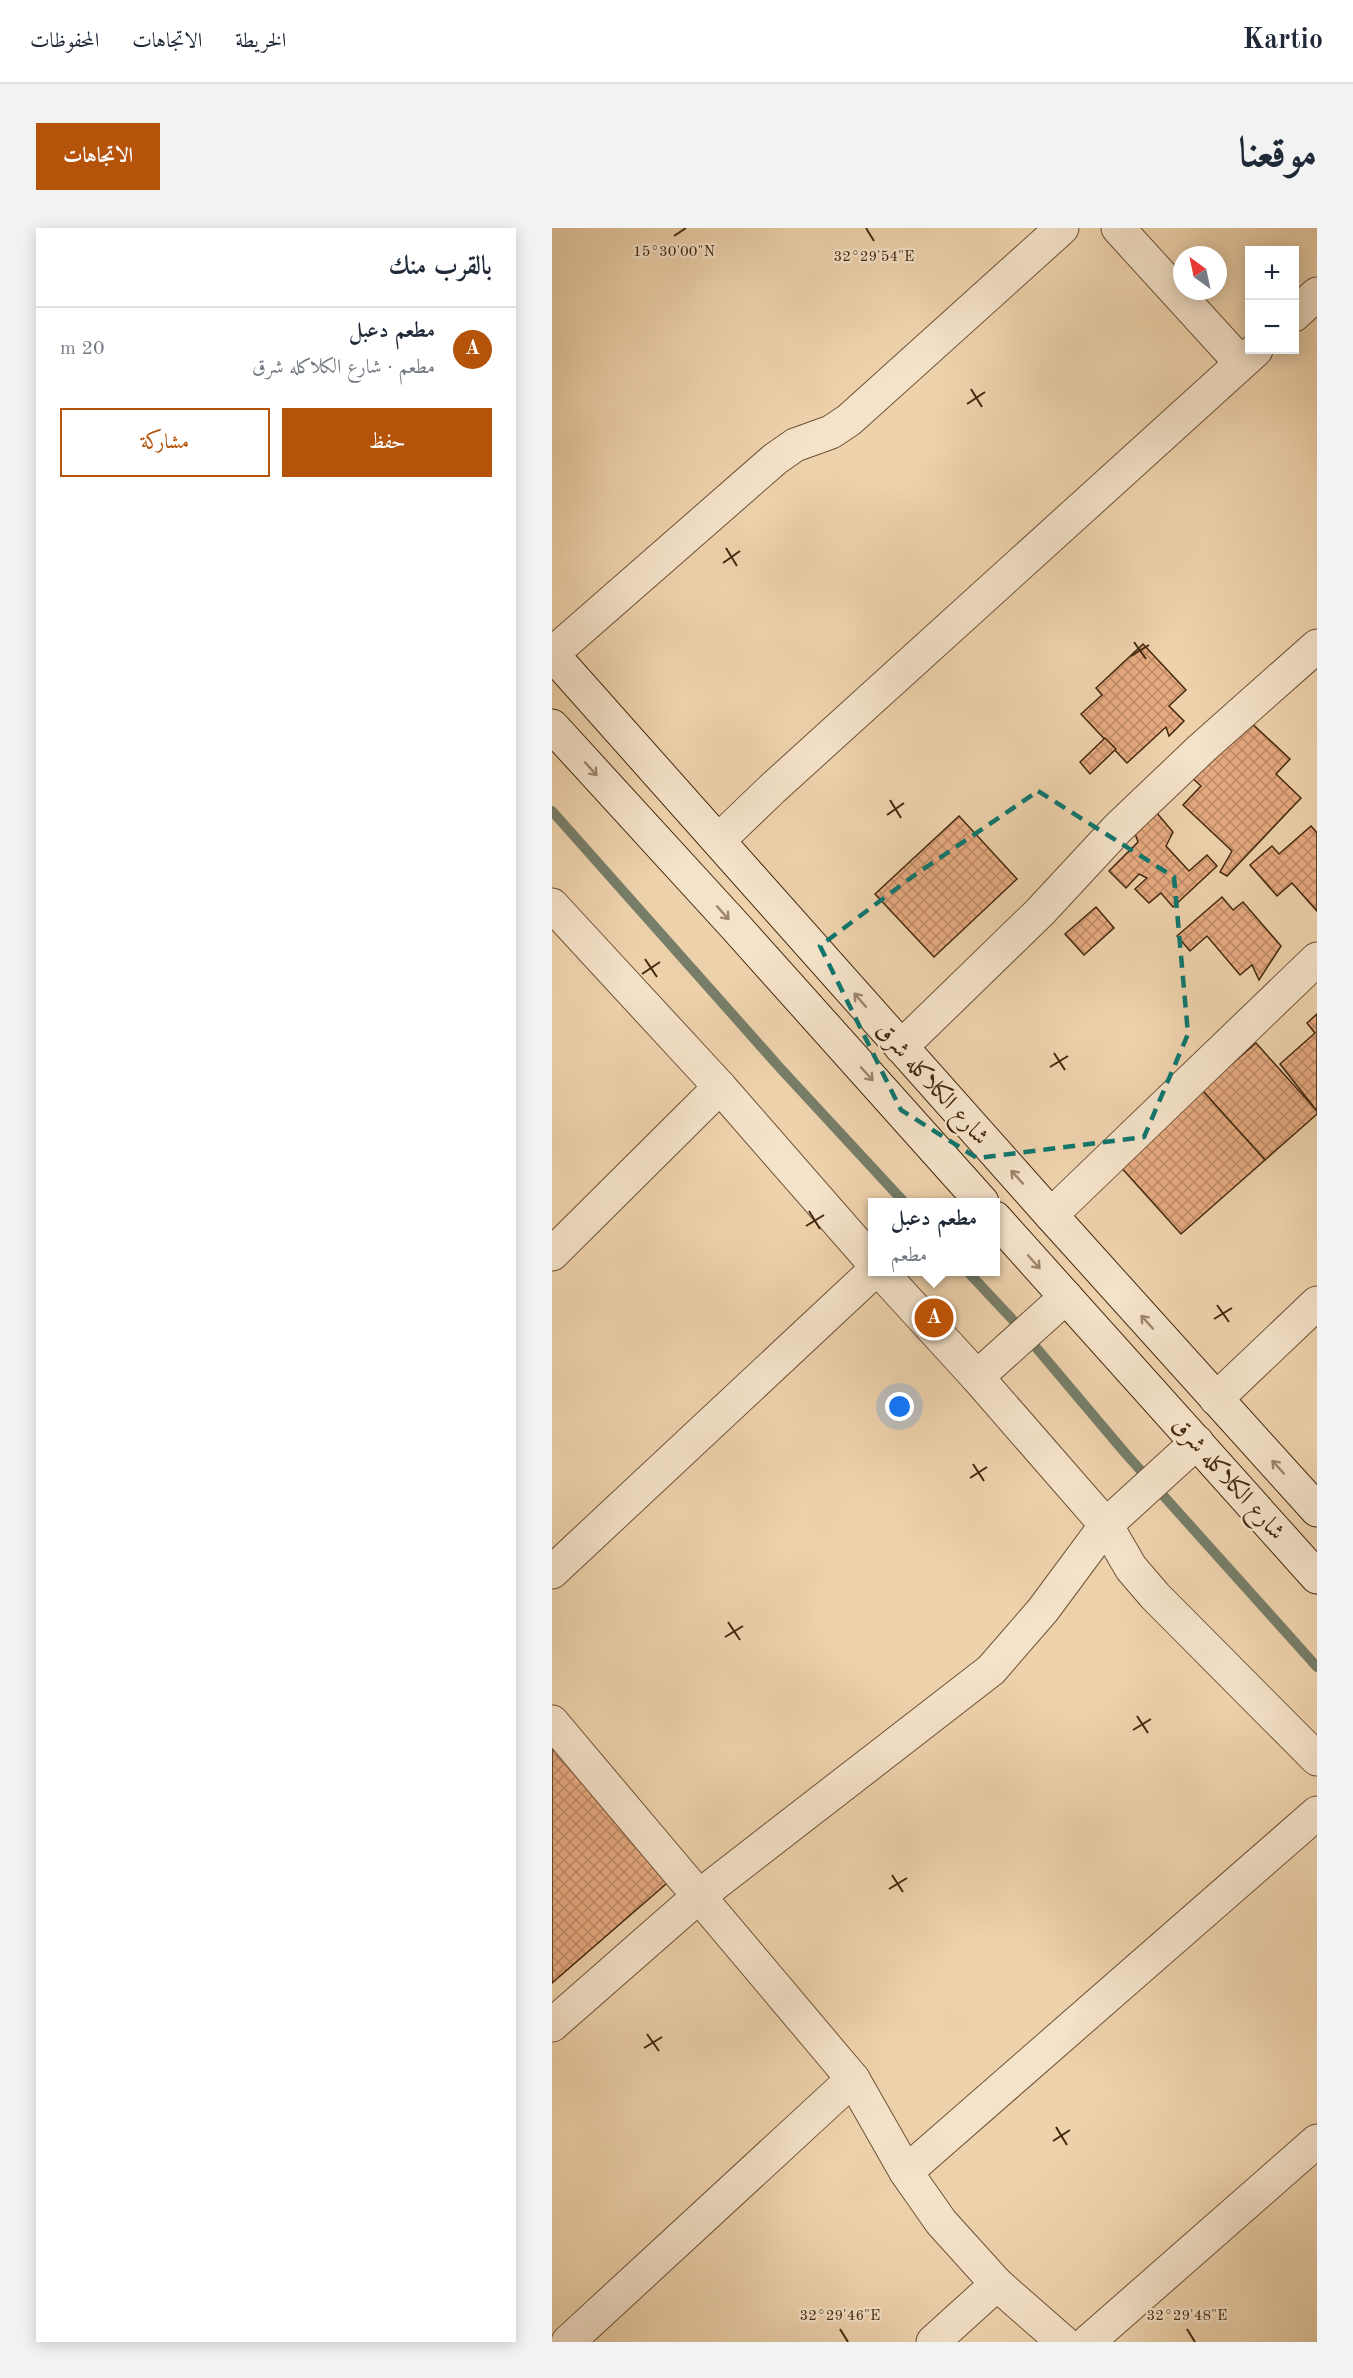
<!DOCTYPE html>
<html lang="ar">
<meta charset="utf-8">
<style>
:root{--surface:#fff;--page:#f2f2f3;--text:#1f2937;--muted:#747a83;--line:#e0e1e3;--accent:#b45309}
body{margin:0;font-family:"Old Standard TT",Amiri,serif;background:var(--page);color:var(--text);direction:rtl}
.controls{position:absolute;right:18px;top:18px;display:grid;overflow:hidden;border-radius:0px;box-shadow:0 3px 15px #0003}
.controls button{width:54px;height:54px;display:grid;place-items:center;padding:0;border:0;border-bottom:2px solid var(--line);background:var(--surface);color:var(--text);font:30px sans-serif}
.compass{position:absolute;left:621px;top:18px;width:54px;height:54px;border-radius:50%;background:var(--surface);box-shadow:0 3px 15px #0003;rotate:327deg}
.you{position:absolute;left:348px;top:1179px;width:21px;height:21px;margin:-15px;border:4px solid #fff;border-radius:50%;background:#1a73e8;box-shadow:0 0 0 9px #1a73e833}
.badge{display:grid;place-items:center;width:39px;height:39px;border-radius:50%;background:var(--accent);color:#fff;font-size:20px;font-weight:700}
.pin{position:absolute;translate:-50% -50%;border:3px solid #fff;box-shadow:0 2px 6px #0006}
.popup{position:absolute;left:316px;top:970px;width:132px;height:78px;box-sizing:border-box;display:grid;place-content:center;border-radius:0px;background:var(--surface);filter:drop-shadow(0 2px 4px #0005);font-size:20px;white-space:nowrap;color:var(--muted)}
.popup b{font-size:22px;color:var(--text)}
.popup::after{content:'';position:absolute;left:50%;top:100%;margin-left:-12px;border:12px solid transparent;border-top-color:var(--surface)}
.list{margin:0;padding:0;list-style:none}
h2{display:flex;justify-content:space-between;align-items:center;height:78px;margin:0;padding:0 24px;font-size:26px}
h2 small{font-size:20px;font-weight:400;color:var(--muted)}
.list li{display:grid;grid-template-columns:39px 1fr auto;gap:18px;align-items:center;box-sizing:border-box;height:84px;padding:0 24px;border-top:2px solid var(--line)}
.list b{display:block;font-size:22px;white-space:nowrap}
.list p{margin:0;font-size:20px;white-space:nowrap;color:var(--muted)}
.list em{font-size:20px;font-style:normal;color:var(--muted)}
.actions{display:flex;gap:12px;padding:18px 24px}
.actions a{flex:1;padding:14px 0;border:2px solid var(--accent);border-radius:0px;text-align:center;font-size:21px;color:var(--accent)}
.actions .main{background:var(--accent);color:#fff}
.map{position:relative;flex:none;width:765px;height:2114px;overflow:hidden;direction:ltr;border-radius:0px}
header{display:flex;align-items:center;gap:36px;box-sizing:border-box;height:84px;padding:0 30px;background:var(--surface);border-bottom:2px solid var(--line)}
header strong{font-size:28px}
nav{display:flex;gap:33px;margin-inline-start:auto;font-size:21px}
.intro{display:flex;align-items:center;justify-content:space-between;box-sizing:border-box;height:144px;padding:0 36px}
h1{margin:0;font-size:42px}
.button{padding:15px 27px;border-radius:0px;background:var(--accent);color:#fff;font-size:21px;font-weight:700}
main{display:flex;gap:36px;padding:0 36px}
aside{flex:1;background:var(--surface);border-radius:0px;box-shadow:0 3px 15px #0003}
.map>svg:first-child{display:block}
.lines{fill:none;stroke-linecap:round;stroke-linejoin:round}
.stream{stroke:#777e69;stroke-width:10}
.building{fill:url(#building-cross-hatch);stroke:#43280e;stroke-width:1.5}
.street-casing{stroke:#6e5236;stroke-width:35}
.secondary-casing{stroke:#43280e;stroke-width:35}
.street{stroke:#f4e2c9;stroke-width:33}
.secondary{stroke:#f4e2c9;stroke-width:33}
.oneway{stroke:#9c856c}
.marked{fill:none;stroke:#0f766e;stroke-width:4.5;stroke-dasharray:12 8;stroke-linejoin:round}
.ticks{fill:none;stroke:#43280e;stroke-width:2}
.labels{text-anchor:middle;stroke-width:4.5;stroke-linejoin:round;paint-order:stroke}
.street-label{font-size:24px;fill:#43280e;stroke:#f4e2c9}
.ticks-label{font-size:15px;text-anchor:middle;fill:#43280e;stroke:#f4e2c9;stroke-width:4.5;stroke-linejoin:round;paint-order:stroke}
</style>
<header>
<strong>Kartio</strong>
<nav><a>الخريطة</a><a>الاتجاهات</a><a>المحفوظات</a></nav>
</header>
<div class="intro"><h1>موقعنا</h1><a class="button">الاتجاهات</a></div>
<main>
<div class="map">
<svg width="765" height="2114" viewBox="0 0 765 2114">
<defs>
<pattern id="building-cross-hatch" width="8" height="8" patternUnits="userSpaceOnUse" patternTransform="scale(1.5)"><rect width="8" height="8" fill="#e6aa80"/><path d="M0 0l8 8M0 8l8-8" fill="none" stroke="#bc8a67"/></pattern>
</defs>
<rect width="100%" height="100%" fill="#eed2ac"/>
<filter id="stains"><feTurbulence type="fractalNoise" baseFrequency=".00333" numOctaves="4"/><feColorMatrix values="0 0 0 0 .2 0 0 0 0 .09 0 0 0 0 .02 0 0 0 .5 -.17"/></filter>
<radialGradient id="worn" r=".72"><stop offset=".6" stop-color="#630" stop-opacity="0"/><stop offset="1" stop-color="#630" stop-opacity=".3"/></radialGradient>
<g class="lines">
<g class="stream">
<path d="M0 583 229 841 352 974"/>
<path d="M416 1044 460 1091 574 1226 765 1439"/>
</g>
</g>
<g class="building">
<path d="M591 416 634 462 617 478 632 493 617 508 614 499 575 535 529 486 550 467 544 460Z"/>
<path d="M693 489 738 531 724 546 749 570 675 648 668 644 680 623 631 577 649 558 637 547Z"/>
<path d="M553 510 564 521 538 546 528 534Z"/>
<path d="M604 584 621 604 614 618 637 643 655 627 665 638 621 679 609 665 597 675 583 661 595 650 587 646 574 660 557 643 586 614 582 603Z"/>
<path d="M407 588 465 651 382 729 323 666Z"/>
<path d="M759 598 765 605V683L740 655 725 668 698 637 720 618 727 626Z"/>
<path d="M670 669 681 682 691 674 729 718 707 752 700 737 688 747 655 708 638 723 625 708Z"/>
<path d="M544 679 562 700 532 727 513 706Z"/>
<path d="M765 786V883L728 836 763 805 755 795Z"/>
<path d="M704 815 765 883V886L713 932 650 862Z"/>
<path d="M650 862 713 932 629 1006 567 937Z"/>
<path d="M0 1515 121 1650 0 1755Z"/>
</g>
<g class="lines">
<defs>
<g id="street">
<path d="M566 0 689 135"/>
<path d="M742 87 765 66"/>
<path d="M0 426 223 231 243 217 279 204 297 192 510 0"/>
<path d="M167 612 220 561 704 122"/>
<path d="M0 677 168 859 320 1033"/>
<path d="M349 819 488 684 566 600 650 520 765 418"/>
<path d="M499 987 765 731"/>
<path d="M0 1026 168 859"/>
<path d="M329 1044 425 1149 554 1297 579 1340 603 1368 765 1531"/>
<path d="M425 1149 514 1069"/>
<path d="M664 1171 765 1075"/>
<path d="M0 1344 321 1044"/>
<path d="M0 1494 301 1851 354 1944 389 1994 445 2056 511 2114"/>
<path d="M0 1797 146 1669 439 1442 491 1382 554 1297 645 1214"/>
<path d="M354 1944 765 1585"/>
<path d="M16 2114 301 1851"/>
<path d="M381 2114 445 2056"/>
<path d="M536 2114 765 1913"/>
</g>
<g id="secondary">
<path d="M0 426 499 987 765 1282"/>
<path d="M0 498 183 698 430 974"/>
<path d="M443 990 765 1349"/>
</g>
</defs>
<use href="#street" class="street-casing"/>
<use href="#secondary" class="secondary-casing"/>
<use href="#street" class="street"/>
<use href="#secondary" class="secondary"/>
</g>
<defs><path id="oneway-shaft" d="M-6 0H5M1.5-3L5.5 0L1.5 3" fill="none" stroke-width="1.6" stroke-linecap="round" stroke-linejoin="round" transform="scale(1.5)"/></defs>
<g class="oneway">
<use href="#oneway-shaft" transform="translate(39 541) rotate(48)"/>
<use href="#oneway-shaft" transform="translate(171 685) rotate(48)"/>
<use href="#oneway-shaft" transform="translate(308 772) rotate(-131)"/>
<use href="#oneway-shaft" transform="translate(315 846) rotate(48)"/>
<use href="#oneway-shaft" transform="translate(465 949) rotate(-132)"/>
<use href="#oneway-shaft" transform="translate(482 1034) rotate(48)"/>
<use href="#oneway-shaft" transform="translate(595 1094) rotate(-132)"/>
<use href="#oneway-shaft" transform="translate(726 1239) rotate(-132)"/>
</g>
<path class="marked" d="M486 563 622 649 636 806 592 909 425 930 349 882 268 718 360 649Z"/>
<path class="ticks" d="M314 0 322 13M122 8 134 0M419 161 430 179M415 176 433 164M174 320 185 338M171 335 188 323M582 414 594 431M579 428 597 417M338 572 349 590M335 587 352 575M93 731 105 749M90 746 108 734M502 825 513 842M498 839 516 828M257 983 268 1001M254 998 272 987M665 1077 677 1094M662 1091 680 1080M421 1236 432 1253M418 1250 435 1239M176 1394 188 1412M173 1409 191 1398M585 1488 596 1505M581 1502 599 1491M340 1647 351 1664M337 1661 355 1650M95 1806 107 1823M92 1820 110 1809M504 1899 515 1917M501 1913 518 1902M288 2101 296 2114M635 2101 643 2114"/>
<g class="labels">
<g class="street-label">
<text transform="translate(381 855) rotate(48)" y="8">شارع الكلاكله شرق</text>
<text transform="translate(677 1250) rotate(48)" y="8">شارع الكلاكله شرق</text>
</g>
</g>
<g class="ticks-label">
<text x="122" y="28">15°30'00"N</text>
<text x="322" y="33">32°29'54"E</text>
<text x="288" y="2092">32°29'46"E</text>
<text x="635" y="2092">32°29'48"E</text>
</g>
<rect width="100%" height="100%" filter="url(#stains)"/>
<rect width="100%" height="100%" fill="url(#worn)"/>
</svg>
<div class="controls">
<button>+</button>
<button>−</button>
</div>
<svg class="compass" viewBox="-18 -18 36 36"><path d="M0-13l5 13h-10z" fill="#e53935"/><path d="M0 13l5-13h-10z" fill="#747a83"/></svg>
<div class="you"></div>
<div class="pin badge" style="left:382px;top:1090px">A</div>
<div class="popup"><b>مطعم دعبل</b>مطعم</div>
</div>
<aside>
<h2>بالقرب منك<small></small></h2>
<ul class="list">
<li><span class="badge">A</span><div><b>مطعم دعبل</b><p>مطعم · شارع الكلاكله شرق</p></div><em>20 m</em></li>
</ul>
<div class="actions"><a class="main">حفظ</a><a>مشاركة</a></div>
</aside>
</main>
